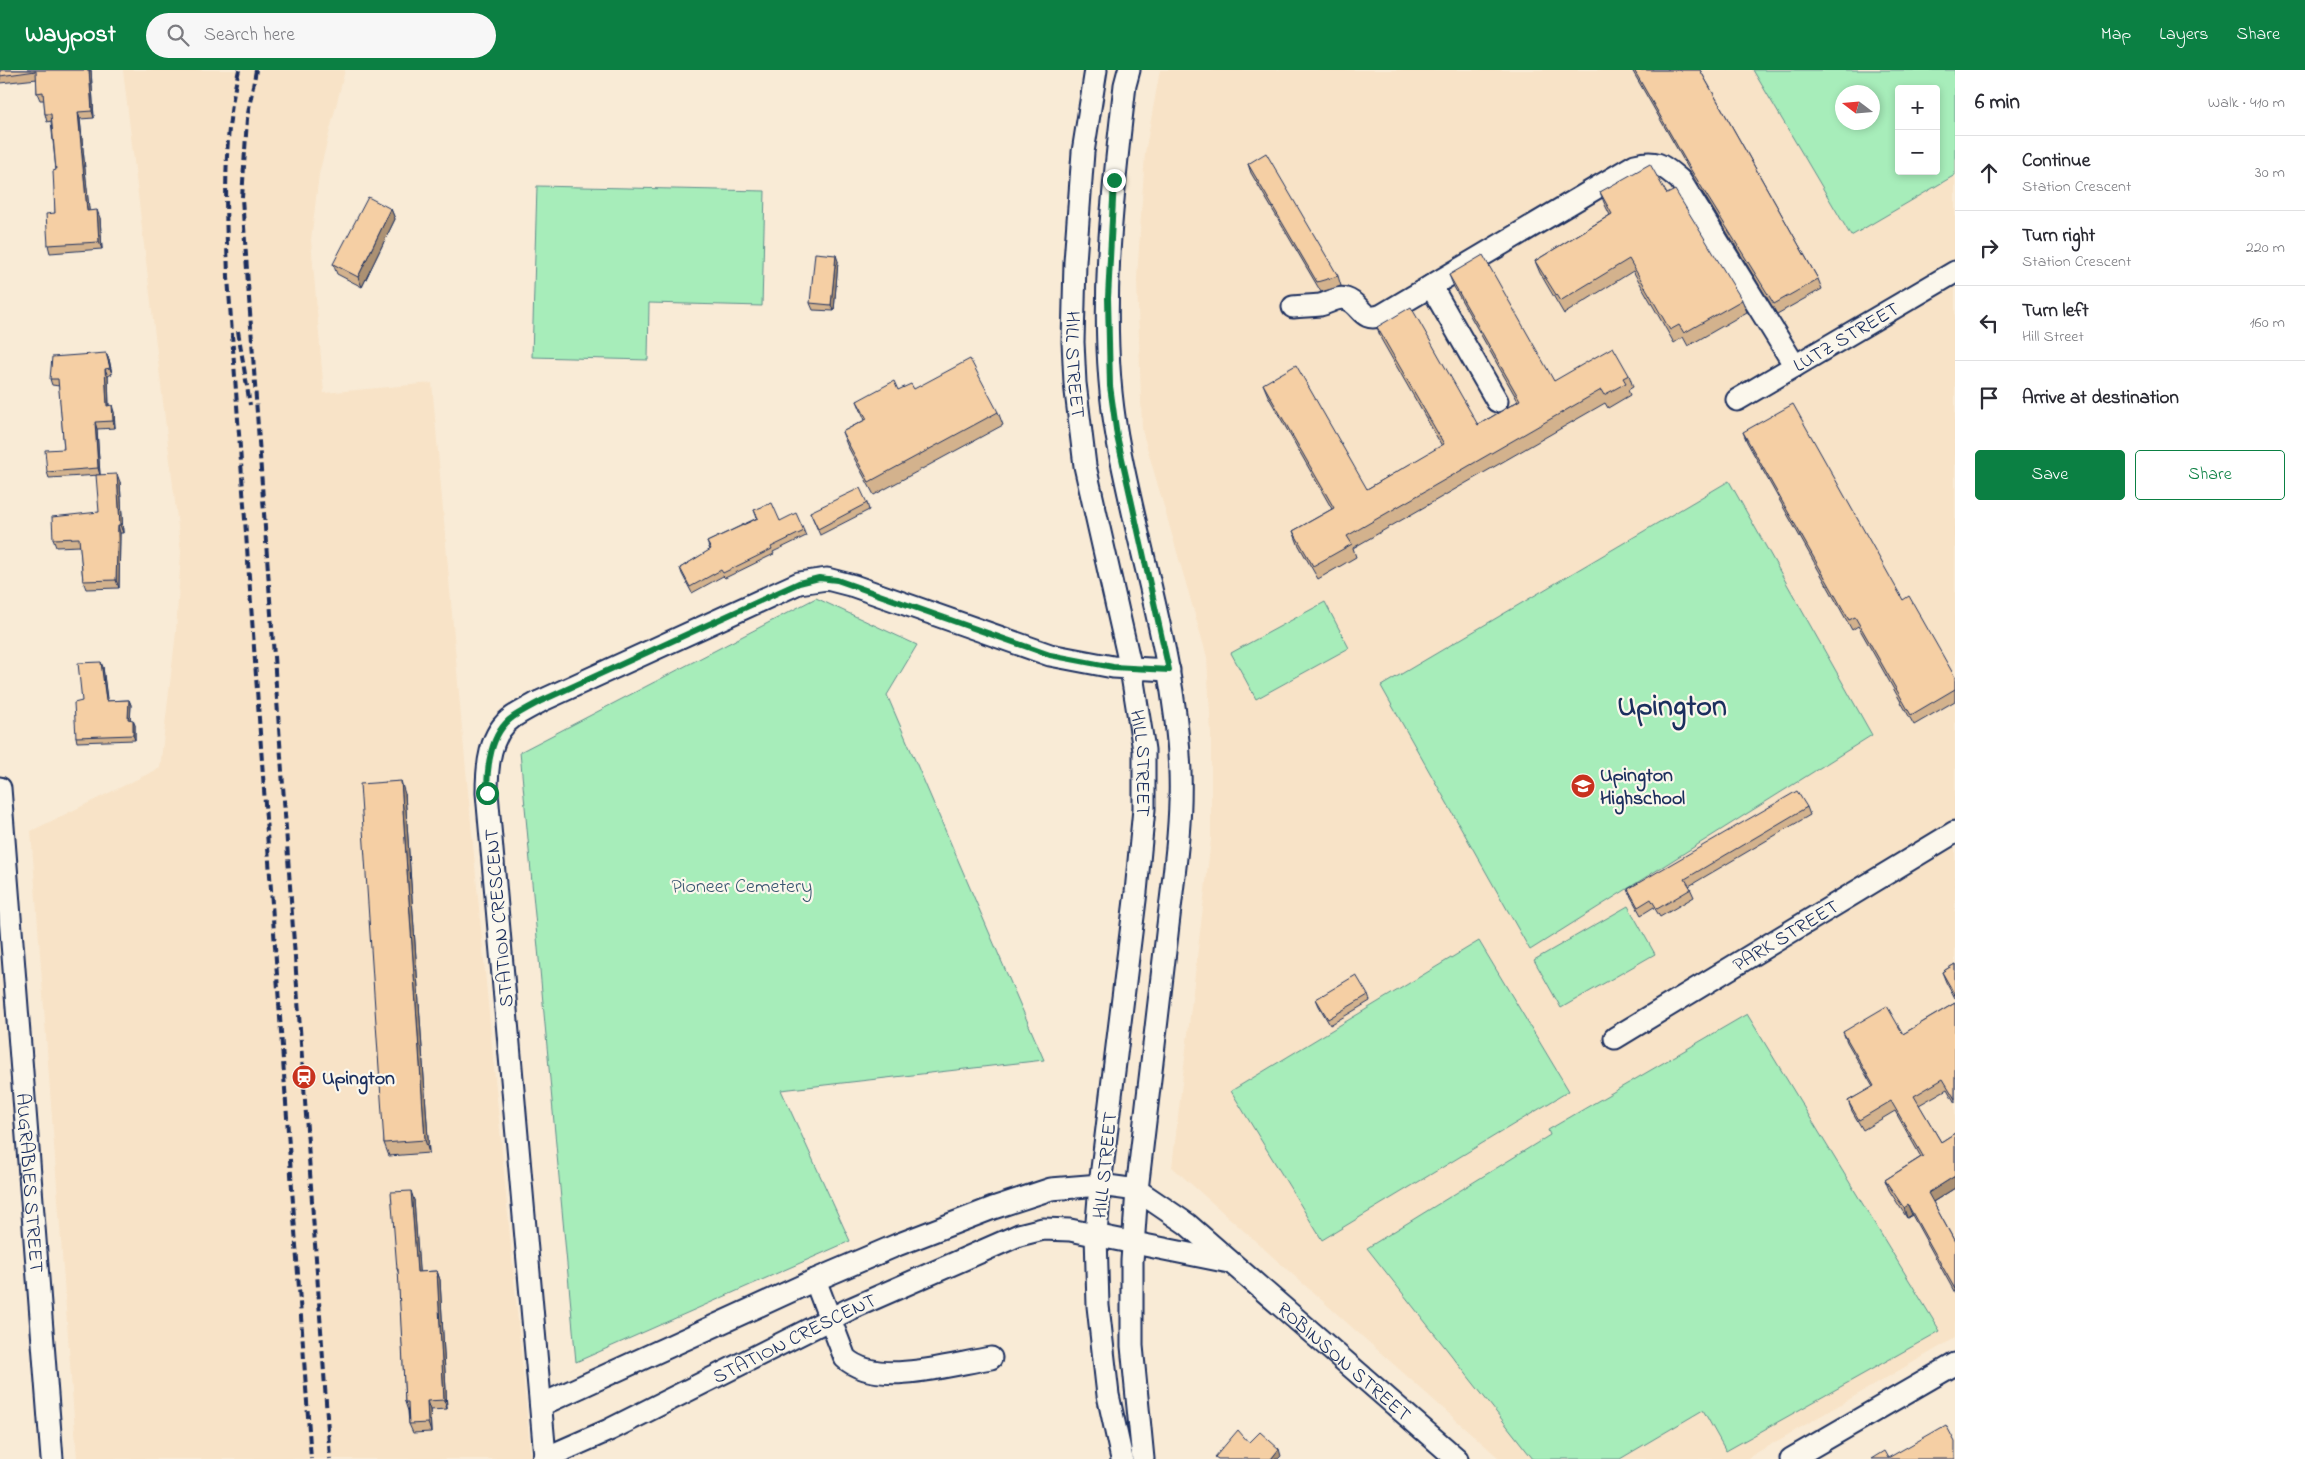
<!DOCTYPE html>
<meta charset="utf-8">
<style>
:root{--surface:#fff;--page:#f7f7f7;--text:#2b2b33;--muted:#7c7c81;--line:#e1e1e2;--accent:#0b8043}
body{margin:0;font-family:"Indie Flower",sans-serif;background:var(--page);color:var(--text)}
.controls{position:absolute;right:15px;top:15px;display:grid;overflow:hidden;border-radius:5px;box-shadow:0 2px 8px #0003}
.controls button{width:45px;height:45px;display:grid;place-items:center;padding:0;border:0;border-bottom:1px solid var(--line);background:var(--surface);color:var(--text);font:25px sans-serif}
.compass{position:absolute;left:1835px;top:15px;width:45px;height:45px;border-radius:50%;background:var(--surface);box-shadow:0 2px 8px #0003;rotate:286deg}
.stop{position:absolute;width:15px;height:15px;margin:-11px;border:4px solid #0b8043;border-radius:50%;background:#fff}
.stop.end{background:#0b8043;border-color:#fff;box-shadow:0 1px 5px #0008}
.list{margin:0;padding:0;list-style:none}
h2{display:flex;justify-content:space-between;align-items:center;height:65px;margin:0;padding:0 20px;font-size:21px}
h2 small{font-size:16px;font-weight:400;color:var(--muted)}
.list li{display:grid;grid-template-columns:32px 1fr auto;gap:15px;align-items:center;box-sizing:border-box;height:75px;padding:0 20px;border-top:1px solid var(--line)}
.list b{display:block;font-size:19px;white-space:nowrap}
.list p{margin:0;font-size:16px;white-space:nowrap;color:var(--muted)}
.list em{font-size:16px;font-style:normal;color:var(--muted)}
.actions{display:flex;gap:10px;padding:15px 20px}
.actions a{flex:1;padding:11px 0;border:1px solid var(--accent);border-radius:5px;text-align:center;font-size:18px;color:var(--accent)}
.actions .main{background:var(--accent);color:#fff}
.icon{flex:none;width:28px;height:28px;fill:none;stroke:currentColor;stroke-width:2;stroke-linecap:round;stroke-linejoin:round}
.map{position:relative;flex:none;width:1955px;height:1389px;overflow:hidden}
header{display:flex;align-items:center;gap:30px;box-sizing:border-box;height:70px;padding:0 25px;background:var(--accent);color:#fff}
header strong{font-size:24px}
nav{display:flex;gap:28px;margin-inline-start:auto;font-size:18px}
.search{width:350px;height:45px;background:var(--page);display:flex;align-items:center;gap:12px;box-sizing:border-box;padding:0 18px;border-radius:28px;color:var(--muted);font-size:19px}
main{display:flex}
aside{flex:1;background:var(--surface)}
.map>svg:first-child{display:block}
.built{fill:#f8e3c7;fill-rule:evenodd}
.green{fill:#a7edba;stroke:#618e8c;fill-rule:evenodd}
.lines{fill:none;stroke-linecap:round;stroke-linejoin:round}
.minor-casing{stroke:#1b2f5e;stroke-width:25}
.minor{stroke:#fbf7ec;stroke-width:21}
.rail{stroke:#1b2f5e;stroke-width:4;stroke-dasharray:8 4;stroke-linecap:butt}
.wall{fill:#d3b28d;stroke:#1b2f5e}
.shaded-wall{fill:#ac9173;stroke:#1b2f5e}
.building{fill:#f5cfa4;stroke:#1b2f5e}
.route{stroke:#0b8043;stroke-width:6}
.labels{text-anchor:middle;stroke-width:4.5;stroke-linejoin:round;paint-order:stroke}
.street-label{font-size:20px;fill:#1b2f5e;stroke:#fbf7ec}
.poi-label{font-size:20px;font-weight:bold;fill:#1b2f5e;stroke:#fbf7ec;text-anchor:start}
.park-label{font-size:20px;fill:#375570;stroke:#fbf7ec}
.town-label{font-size:30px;font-weight:bold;fill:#1b2f5e;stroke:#fbf7ec}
</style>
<header>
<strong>Waypost</strong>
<div class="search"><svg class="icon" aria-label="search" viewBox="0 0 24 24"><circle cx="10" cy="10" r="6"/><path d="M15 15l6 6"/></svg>Search here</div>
<nav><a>Map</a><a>Layers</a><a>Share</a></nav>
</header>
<main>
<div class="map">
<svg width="1955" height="1389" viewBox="0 0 1955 1389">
<rect width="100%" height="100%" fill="#f9ebd6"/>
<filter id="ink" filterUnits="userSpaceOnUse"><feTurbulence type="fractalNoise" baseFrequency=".02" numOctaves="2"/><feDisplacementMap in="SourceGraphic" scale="10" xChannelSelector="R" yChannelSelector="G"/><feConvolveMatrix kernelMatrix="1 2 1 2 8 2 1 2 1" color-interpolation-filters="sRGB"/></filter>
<g filter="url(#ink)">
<g class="built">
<path d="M123 0H345L319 104 311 170 324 323 432 313 461 647 531 1389H77L31 761 160 698 176 562 181 482Z"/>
<path d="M1160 0H1955V1268L1746 1389H1500L1172 1097 1211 770V663L1207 587 1142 360 1137 209 1145 83ZM1899 19H1936V101H1899ZM1842 22H1872V52H1842Z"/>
</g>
<g class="green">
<path d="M1753 0H1955V105L1851 166ZM1899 19H1936V101H1899ZM1842 22H1872V52H1842Z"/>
<path d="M537 116 765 121 762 236 649 233 648 290 532 287Z"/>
<path d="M1729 411 1872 665 1530 880 1381 616Z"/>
<path d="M816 528 917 575 887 625 1044 990 781 1020 850 1171 576 1292 520 682Z"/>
<path d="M1325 532 1349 578 1256 629 1231 583Z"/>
<path d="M1628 836 1655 884 1561 938 1534 890Z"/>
<path d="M1479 871 1569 1021 1322 1170 1231 1021Z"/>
<path d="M1747 944 1940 1261 1726 1381 1703 1340 1620 1389H1533L1367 1178 1550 1065 1548 1060Z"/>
</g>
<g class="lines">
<defs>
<g id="minor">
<path id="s1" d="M1096 0 1083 82 1075 192 1073 272 1075 313 1085 396 1131 599 1144 680V739L1136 822 1100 1115 1096 1164 1098 1236 1108 1325 1122 1389"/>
<path d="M1129 0 1125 15C1112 127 1097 254 1117 366 1137 478 1176 588 1180 702 1182 756 1173 810 1167 864 1157 949 1147 1035 1137 1120L1132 1191V1276L1143 1389"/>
<path d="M1431 216 1497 331"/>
<path d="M1293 237C1302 236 1311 236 1320 235 1329 233 1337 226 1346 229 1362 234 1361 253 1382 245L1635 95C1658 89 1663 96 1680 110L1795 296"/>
<path id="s2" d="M1737 330 1955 202"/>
<path id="s3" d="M0 718 52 1389"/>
<path id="s4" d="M1615 968 1955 762"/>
<path d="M815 1210 845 1288C877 1318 951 1294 991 1288"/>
<path id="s5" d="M541 1335 815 1210 897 1175 993 1138 1051 1119 1100 1115 1137 1120 1187 1154 1457 1389"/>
<path d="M545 1386 487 723C487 697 489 663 513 647 522 641 532 636 541 631L799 513 827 509 854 516 1050 585 1113 597 1169 600"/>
<path id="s6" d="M543 1389 609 1360 850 1239 1019 1165 1043 1159 1070 1160 1229 1192"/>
<path d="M1791 1389 1955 1294"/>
</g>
</defs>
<use href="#minor" class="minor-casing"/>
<use href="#minor" class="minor"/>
<g class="rail">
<path d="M239 0C222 67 226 138 228 207L311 1389"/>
<path d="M256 0 247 49 242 128 330 1389"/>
<path d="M238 261 250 335"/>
</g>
</g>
<g class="wall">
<path d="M0 0H91L94 48 80 49 89 141 100 148 102 179 50 183 48 175 55 143 56 100 51 51 47 52 45 44 44 30H40L37 23V9L0 13Z"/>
<path d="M1632 0H1700L1818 209 1822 219 1777 244 1695 110Z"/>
<path d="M1248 94 1338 206 1341 216 1321 222 1251 103Z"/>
<path d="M1600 122 1667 124 1742 230 1747 242 1688 276 1683 267 1674 273 1633 201 1564 244 1540 203 1535 191 1610 145 1605 135Z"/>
<path d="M391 139 395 149 362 217 337 204 333 194Z"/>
<path d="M838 191 834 241 813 240 810 233Z"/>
<path d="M1449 205 1554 311 1629 305 1633 317 1628 320 1630 325 1608 338 1605 333 1353 478 1356 487 1318 509 1298 474 1293 461 1332 439 1268 326 1263 314 1367 419 1442 376 1381 269 1377 257 1478 355 1518 331 1454 217Z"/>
<path d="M109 289 112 304 108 306 109 335 114 342 115 358 97 359 100 405 49 408 47 402 64 379 59 316 52 315 50 309Z"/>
<path d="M914 319 998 342 1003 355 874 425 847 375 842 362 865 350 862 343 857 331 898 320Z"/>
<path d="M1743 362 1903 530 1955 607V631L1914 655 1858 556 1852 560 1747 372Z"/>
<path d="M120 412 123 463H120L119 518 86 519 83 511 80 476 56 477 53 469 99 442Z"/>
<path d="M867 433 869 440 820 465 810 442Z"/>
<path d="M754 440 804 461 806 466 773 482 774 484 725 508 723 506 692 523 682 504 680 498 710 480 707 472 757 448Z"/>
<path d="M103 597 107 631 129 630 131 635 130 649 135 655V670L77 672 76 667 82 631Z"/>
<path d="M405 724 429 1083 389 1086 384 1073Z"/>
<path d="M1807 737 1810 745 1689 816 1694 827 1660 847 1654 837 1641 845 1631 827 1628 819Z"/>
<path d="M1955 894V929L1946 912 1942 902Z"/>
<path d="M1368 925 1370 931 1330 955 1319 936 1316 929Z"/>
<path d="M1955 933V1033L1947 1019 1919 1035 1941 1072 1955 1063V1118L1933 1132 1955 1172V1223L1912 1145 1907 1148 1889 1120 1885 1110 1921 1087 1895 1041 1863 1060 1852 1041 1848 1031 1873 1017 1847 972 1843 962 1903 964Z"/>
<path d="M414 1130 419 1202 437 1201 440 1210 447 1339 430 1340 431 1362 413 1363 409 1354 408 1341 405 1332 399 1204 397 1199Z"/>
</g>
<g class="shaded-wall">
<path d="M89 0H91L94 48 92 41Z"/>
<path d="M78 42 80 49 90 148 87 141Z"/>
<path d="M391 139 395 149 362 217 358 207Z"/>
<path d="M97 140 100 148 102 179 99 172Z"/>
<path d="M836 185 838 191 834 241 831 235Z"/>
<path d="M106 283 109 289 112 304 110 298Z"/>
<path d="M105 299 108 306 109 342 107 336Z"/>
<path d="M112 335 114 342 115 358 113 351Z"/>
<path d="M95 352 97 359 100 405 98 398Z"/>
<path d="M117 404 120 412 123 463 120 455Z"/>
<path d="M118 455 120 463 119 518 116 510Z"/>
<path d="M101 592 103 597 108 636 106 631Z"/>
<path d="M129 630 131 635 130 654 128 649Z"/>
<path d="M133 650 135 655V670L133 665Z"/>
<path d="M401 711 405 724 429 1083 425 1070Z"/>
<path d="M1955 1106V1118L1931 1133 1928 1123Z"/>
<path d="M411 1121 414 1130 420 1211 417 1202Z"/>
<path d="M1908 1135 1912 1145 1907 1148 1904 1138Z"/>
<path d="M437 1201 440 1210 447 1339 444 1330Z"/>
<path d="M427 1331 430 1340 431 1362 428 1353Z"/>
<path d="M1279 1379 1281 1386 1278 1389H1271Z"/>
</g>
<g class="building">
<path d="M0 0H89L92 41 78 42 87 141 97 140 99 172 48 175 46 144 55 143 53 101 56 100 51 44H45L43 22 37 23 36 1 0 6Z"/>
<path d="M1634 0H1700L1818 209 1774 234 1691 100Z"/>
<path d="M1266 83 1338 206 1317 212 1248 94Z"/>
<path d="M1650 94 1667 124 1675 120 1742 230 1684 263 1679 255 1670 260 1629 189 1560 231 1535 191 1612 144 1600 122Z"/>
<path d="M368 127 391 139 358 207 333 194Z"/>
<path d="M815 183 836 185 831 235 810 233Z"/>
<path d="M1483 185 1554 311 1613 277 1629 305 1623 308 1626 313 1604 325 1601 320 1347 466 1352 474 1313 496 1293 461 1334 438 1263 314 1296 295 1367 419 1444 374 1377 257 1411 237 1478 355 1520 330 1449 205Z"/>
<path d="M106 283 110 298 105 299 107 336 112 335 113 351 95 352 98 398 47 402 45 380 64 379 58 309H50L52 287Z"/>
<path d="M970 289 998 342 869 412 842 362 867 349 857 331 894 311 898 320 911 314 914 319Z"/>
<path d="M1793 334 1903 530 1909 526 1955 607V619L1911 645 1855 547 1849 550 1743 362Z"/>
<path d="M117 404 120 455H118L116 510 83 511 79 468 53 469 52 447 99 442 96 405Z"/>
<path d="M860 418 867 433 818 459 810 442Z"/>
<path d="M772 433 780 451 796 443 804 461 771 477 772 479 723 503 721 500 690 517 680 498 711 479 707 472 758 448 754 440Z"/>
<path d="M101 592 106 631 129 630 128 649 133 650V665L76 667 74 633 82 631 78 593Z"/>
<path d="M401 711 425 1070 384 1073 360 714Z"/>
<path d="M1797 721 1807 737 1685 809 1691 819 1657 839 1651 829 1638 837 1628 819Z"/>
<path d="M1955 894V925L1942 902Z"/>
<path d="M1356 905 1368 925 1328 949 1316 929Z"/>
<path d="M1955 933V1029L1943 1009 1914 1026 1941 1072 1955 1063V1106L1928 1123 1955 1172V1219L1908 1135 1904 1138 1885 1110 1923 1086 1891 1031 1859 1050 1848 1031 1874 1016 1843 962 1887 936 1903 964Z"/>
<path d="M411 1121 417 1202 437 1201 444 1330 427 1331 428 1353 409 1354 408 1332H405L398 1199H397L391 1122Z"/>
<path d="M1946 1355 1955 1372V1389H1871L1884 1381 1888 1388Z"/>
<path d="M1238 1360 1249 1373 1260 1362 1279 1379 1271 1389H1218L1215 1387Z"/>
</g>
</g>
<g class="lines" filter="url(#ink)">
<path class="route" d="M487 723C487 697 490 663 513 647 522 641 532 636 541 631L799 513 819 508 837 510 1050 585 1113 597 1169 600 1117 366 1110 316 1108 228 1114 110"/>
</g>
<defs>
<symbol id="university-disc" viewBox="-11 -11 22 22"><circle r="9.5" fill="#c8321e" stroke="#fbf7ec"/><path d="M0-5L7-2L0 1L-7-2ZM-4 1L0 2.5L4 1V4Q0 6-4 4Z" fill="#fff"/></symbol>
<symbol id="station-disc" viewBox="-11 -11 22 22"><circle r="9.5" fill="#c8321e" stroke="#fbf7ec"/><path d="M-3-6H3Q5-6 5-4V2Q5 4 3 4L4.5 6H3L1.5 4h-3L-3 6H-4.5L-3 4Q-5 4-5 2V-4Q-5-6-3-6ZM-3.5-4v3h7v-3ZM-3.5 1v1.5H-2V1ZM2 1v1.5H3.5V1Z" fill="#fff"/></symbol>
</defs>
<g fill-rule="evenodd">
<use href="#university-disc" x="1569" y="702" width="28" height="28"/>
<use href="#station-disc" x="290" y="993" width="28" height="28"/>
</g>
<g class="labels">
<g class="street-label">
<text dy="7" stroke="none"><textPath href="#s2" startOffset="126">LUTZ STREET</textPath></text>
<text dy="7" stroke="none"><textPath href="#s1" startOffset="296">HILL STREET</textPath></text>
<text dy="7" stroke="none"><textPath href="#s1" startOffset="701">HILL STREET</textPath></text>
<text transform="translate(498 848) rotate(-95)" y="7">STATION CRESCENT</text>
<text dy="7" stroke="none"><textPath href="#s4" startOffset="199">PARK STREET</textPath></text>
<text transform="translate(1104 1095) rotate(-84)" y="7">HILL STREET</text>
<text dy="7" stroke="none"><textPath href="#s3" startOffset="396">AUGRABIES STREET</textPath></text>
<text dy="7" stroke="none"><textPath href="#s6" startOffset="279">STATION CRESCENT</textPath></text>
<text dy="7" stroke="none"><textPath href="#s5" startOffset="910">ROBINSON STREET</textPath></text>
</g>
<g class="poi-label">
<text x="1600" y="711">Upington<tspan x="1600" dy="23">Highschool</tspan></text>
<text x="322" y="1014">Upington</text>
</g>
<g class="park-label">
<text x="742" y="822">Pioneer Cemetery</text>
</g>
<g class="town-label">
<text x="1672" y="645">Upington</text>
</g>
</g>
</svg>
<div class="controls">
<button>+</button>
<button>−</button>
</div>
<svg class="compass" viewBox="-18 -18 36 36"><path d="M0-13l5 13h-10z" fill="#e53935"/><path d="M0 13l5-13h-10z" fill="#7c7c81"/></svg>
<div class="stop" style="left:487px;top:723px"></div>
<div class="stop end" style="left:1114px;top:110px"></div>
</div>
<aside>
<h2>6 min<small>Walk · 410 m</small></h2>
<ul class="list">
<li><svg class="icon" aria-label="ahead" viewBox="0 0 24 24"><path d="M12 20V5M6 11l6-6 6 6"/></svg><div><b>Continue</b><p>Station Crescent</p></div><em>30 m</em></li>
<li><svg class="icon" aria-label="right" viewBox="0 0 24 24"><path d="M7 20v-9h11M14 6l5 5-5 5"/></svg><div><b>Turn right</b><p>Station Crescent</p></div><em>220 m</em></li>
<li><svg class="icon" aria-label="left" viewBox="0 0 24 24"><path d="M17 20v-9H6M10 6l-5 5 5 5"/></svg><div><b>Turn left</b><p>Hill Street</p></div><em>160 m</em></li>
<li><svg class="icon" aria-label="arrive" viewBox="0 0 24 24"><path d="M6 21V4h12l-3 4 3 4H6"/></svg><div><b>Arrive at destination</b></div></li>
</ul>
<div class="actions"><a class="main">Save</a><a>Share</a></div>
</aside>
</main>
